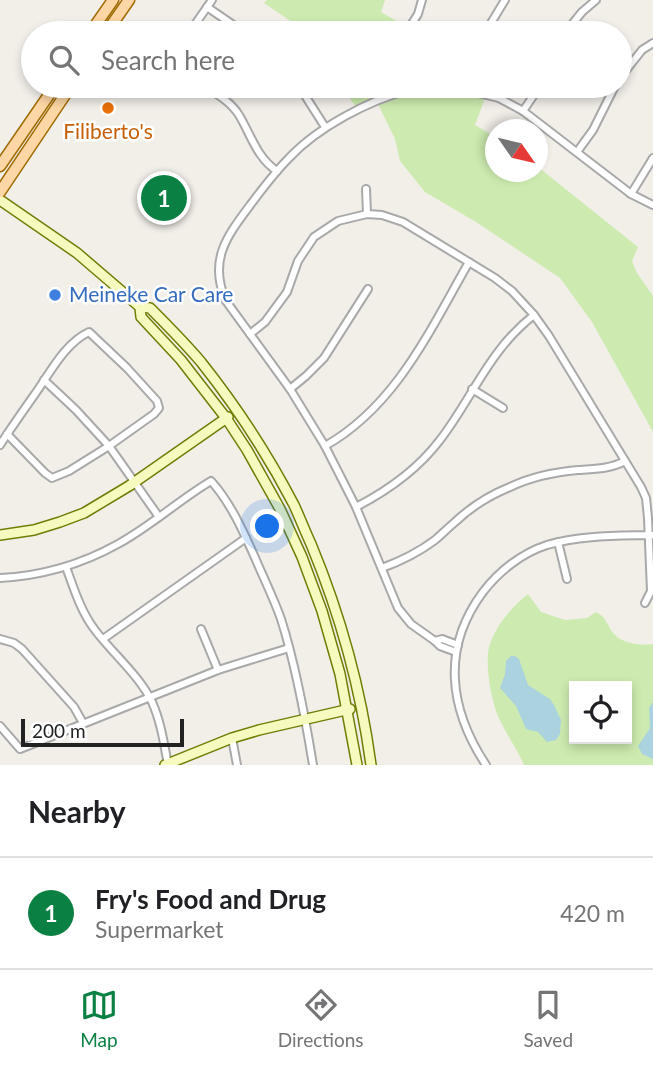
<!DOCTYPE html>
<style>
:root{--surface:#fff;--page:#f2f2f2;--text:#202124;--muted:#757577;--line:#e0e0e0;--accent:#0b8043}
body{margin:0;font-family:Lato,sans-serif;background:var(--page);color:var(--text)}
.controls{position:absolute;right:21px;bottom:21px;display:grid;overflow:hidden;border-radius:0px;box-shadow:0 4px 10px #0003}
.controls button{width:63px;height:63px;display:grid;place-items:center;padding:0;border:0;border-bottom:2px solid var(--line);background:var(--surface);color:var(--text);font:35px sans-serif}
.compass{position:absolute;left:485px;top:119px;width:63px;height:63px;border-radius:50%;background:var(--surface);box-shadow:0 4px 10px #0003;rotate:124deg}
.scale{position:absolute;left:21px;bottom:18px;width:163px;box-sizing:border-box;padding-left:7px;border:4px solid #222;border-top:0;font-size:19px;line-height:24px;white-space:nowrap;color:#222;-webkit-text-stroke:5px #fff;paint-order:stroke}
.you{position:absolute;left:268px;top:527px;width:24px;height:24px;margin:-18px;border:5px solid #fff;border-radius:50%;background:#1a73e8;box-shadow:0 0 0 10px #1a73e833}
.badge{display:grid;place-items:center;width:46px;height:46px;border-radius:50%;background:var(--accent);color:#fff;font-size:23px;font-weight:700}
.pin{position:absolute;translate:-50% -50%;border:4px solid #fff;box-shadow:0 2px 7px #0006}
.list{margin:0;padding:0;list-style:none}
h2{display:flex;justify-content:space-between;align-items:center;height:91px;margin:0;padding:0 28px;font-size:30px}
h2 small{font-size:23px;font-weight:400;color:var(--muted)}
.list li{display:grid;grid-template-columns:46px 1fr auto;gap:21px;align-items:center;box-sizing:border-box;height:112px;padding:0 28px;border-top:2px solid var(--line)}
.list b{display:block;font-size:26px;white-space:nowrap}
.list p{margin:0;font-size:23px;white-space:nowrap;color:var(--muted)}
.list em{font-size:23px;font-style:normal;color:var(--muted)}
.icon{flex:none;width:38px;height:38px;fill:none;stroke:currentColor;stroke-width:2;stroke-linecap:round;stroke-linejoin:round}
.map{position:relative;flex:none;width:653px;height:765px;overflow:hidden}
.search{position:absolute;background:var(--surface);box-shadow:0 4px 10px #0003;left:21px;right:21px;top:21px;height:77px;display:flex;align-items:center;gap:18px;box-sizing:border-box;padding:0 24px;border-radius:38px;color:var(--muted);font-size:26px}
.sheet{height:203px;background:var(--surface)}
nav{display:flex;justify-content:space-around;align-items:center;box-sizing:border-box;height:98px;border-top:2px solid var(--line);background:var(--surface);font-size:19px;color:var(--muted)}
nav a{display:grid;justify-items:center;gap:4px}
nav .on{color:var(--accent)}
.map>svg:first-child{display:block}
.grass{fill:#cdebb0;fill-rule:evenodd}
.water{fill:#aad3df}
.lines{fill:none;stroke-linecap:round;stroke-linejoin:round}
.street-casing{stroke:#a9a9a9;stroke-width:10}
.secondary-casing{stroke:#707d05;stroke-width:12}
.primary-casing{stroke:#a06b00;stroke-width:13}
.street{stroke:#fff;stroke-width:6}
.secondary{stroke:#f7fabf;stroke-width:9}
.primary{stroke:#fcd6a4;stroke-width:10}
.food-dot{fill:#e8710a;stroke:#fff;stroke-width:2.5}
.shop-dot{fill:#3f7fe0;stroke:#fff;stroke-width:2.5}
.labels{text-anchor:middle;stroke-width:5;stroke-linejoin:round;paint-order:stroke}
.food-label{font-size:21px;fill:#c56008;stroke:#fff}
.shop-label{font-size:21px;fill:#366cbe;stroke:#fff;text-anchor:start}
</style>
<div class="map">
<svg width="653" height="765" viewBox="0 0 653 765">
<rect width="100%" height="100%" fill="#f2efe9"/>
<g class="grass">
<path d="M267 0H385L381 12 405 26 401 33H308L264 3Z"/>
<path d="M341 86H390L392 99C426 90 450 89 485 98L475 125 495 137 496 172H538V167L638 247 632 261 637 273 653 296V432L592 322 560 278 476 222 425 192 400 161 395 139 375 98 356 107Z"/>
<path d="M528 594 541 612 565 620 587 618 596 612C607 617 607 626 614 634 623 644 642 646 653 644V765H524C517 748 505 733 498 716 491 699 483 658 491 641 499 622 512 607 528 594ZM574 686H627V739H574Z"/>
</g>
<g class="water">
<path d="M511 656H515L519 659 528 685 550 699 554 705 561 720 560 734 556 740 547 742 538 732 526 729 516 706 500 688 505 674 506 661Z"/>
<path d="M653 702V759L642 754 638 746 650 728 649 708Z"/>
</g>
<g class="lines">
<defs>
<g id="street">
<path d="M207 7 245 33"/>
<path d="M189 33 212 0"/>
<path d="M406 33 418 14 422 0"/>
<path d="M485 33 505 0"/>
<path d="M565 33 582 12 596 0"/>
<path d="M620 78 642 50 653 43"/>
<path d="M204 86C217 94 231 102 239 115 251 135 257 158 277 171"/>
<path d="M299 86 325 127"/>
<path d="M449 86 499 98 523 111 631 194 653 205"/>
<path d="M523 111 540 86"/>
<path d="M577 152 593 130 615 86"/>
<path d="M366 189 367 214"/>
<path d="M631 194 653 158"/>
<path d="M250 334 265 322 287 292 298 261 314 237 338 221 367 214 382 215 403 222 495 278 512 291 534 315 549 336 641 487 646 498 648 518 651 591 645 603"/>
<path d="M44 380 76 410 109 446 159 517"/>
<path d="M290 389 306 376 324 358 368 289"/>
<path d="M472 389 503 408"/>
<path d="M0 445C11 428 23 411 35 394 50 373 65 343 89 332L127 368 157 401 159 408 154 414 109 446 69 471 52 478 45 473 7 434"/>
<path d="M325 446C396 406 430 330 469 262"/>
<path d="M356 507C389 490 418 469 440 440 473 397 489 350 534 315"/>
<path d="M558 542 567 579"/>
<path d="M66 567C74 589 81 612 95 630 113 654 139 675 152 702 161 722 164 744 168 765"/>
<path d="M382 568C401 561 419 552 435 540 442 534 448 528 455 522 471 507 490 495 510 487 531 477 555 472 578 470 595 469 610 469 625 461"/>
<path d="M0 578C40 576 82 564 118 544 151 526 179 500 211 481 231 503 244 533 256 560 264 579 274 599 281 619 296 666 305 716 313 765"/>
<path d="M201 629 218 670"/>
<path d="M0 639 14 643 22 649 74 707 83 723"/>
<path d="M103 639 246 538"/>
<path d="M435 641 411 624 398 608 356 507 325 446 290 389 226 301C208 260 227 236 251 204 263 188 275 172 289 158 317 128 369 100 409 90 421 87 434 87 447 86"/>
<path d="M456 652 440 646 435 641 442 639 458 645"/>
<path d="M0 726 20 749 218 670 289 648"/>
<path d="M232 738 237 765"/>
<path d="M486 765C449 709 441 648 483 592 499 571 522 553 547 545 581 535 618 536 653 535"/>
</g>
<g id="secondary">
<path d="M0 200 77 253 140 307 150 308C167 325 185 343 201 362 236 406 268 455 294 505 300 518 305 531 311 544 340 614 361 690 371 765"/>
<path d="M140 307 141 317 181 360 226 418 247 450 280 509 302 557 322 611 340 674 357 765"/>
<path d="M0 535 34 530 60 522 84 513 129 486 228 417"/>
<path d="M165 765 232 738 259 730 350 709"/>
</g>
<g id="primary">
<path d="M90 33 113 0"/>
<path d="M106 33 129 0"/>
<path d="M0 166 55 86"/>
<path d="M0 192 71 86"/>
</g>
</defs>
<use href="#street" class="street-casing"/>
<use href="#secondary" class="secondary-casing"/>
<use href="#primary" class="primary-casing"/>
<use href="#street" class="street"/>
<use href="#secondary" class="secondary"/>
<use href="#primary" class="primary"/>
</g>
<circle class="food-dot" cx="108" cy="108" r="7"/>
<circle class="shop-dot" cx="55" cy="295" r="7"/>
<g class="labels">
<g class="food-label">
<text x="108" y="139">Filiberto's</text>
</g>
<g class="shop-label">
<text x="69" y="302">Meineke Car Care</text>
</g>
</g>
</svg>
<div class="controls">
<button><svg class="icon" aria-label="locate" viewBox="0 0 24 24"><circle cx="12" cy="12" r="6"/><path d="M12 2v4M12 18v4M2 12h4M18 12h4"/></svg></button>
</div>
<svg class="compass" viewBox="-18 -18 36 36"><path d="M0-13l5 13h-10z" fill="#e53935"/><path d="M0 13l5-13h-10z" fill="#757577"/></svg>
<div class="scale">200 m</div>
<div class="you"></div>
<div class="pin badge" style="left:164px;top:198px">1</div>
<div class="search"><svg class="icon" aria-label="search" viewBox="0 0 24 24"><circle cx="10" cy="10" r="6"/><path d="M15 15l6 6"/></svg>Search here</div>
</div>
<section class="sheet">
<h2>Nearby<small></small></h2>
<ul class="list">
<li><span class="badge">1</span><div><b>Fry's Food and Drug</b><p>Supermarket</p></div><em>420 m</em></li>
</ul>
</section>
<nav>
<a class="on"><svg class="icon" aria-label="map" viewBox="0 0 24 24"><path d="M3 6l6-2 6 2 6-2v14l-6 2-6-2-6 2zM9 4v14M15 6v14"/></svg>Map</a>
<a><svg class="icon" aria-label="directions" viewBox="0 0 24 24"><path d="M12 3l9 9-9 9-9-9zM9 14v-3h6M13 9l2 2-2 2"/></svg>Directions</a>
<a><svg class="icon" aria-label="saved" viewBox="0 0 24 24"><path d="M7 4h10v16l-5-4-5 4z"/></svg>Saved</a>
</nav>
